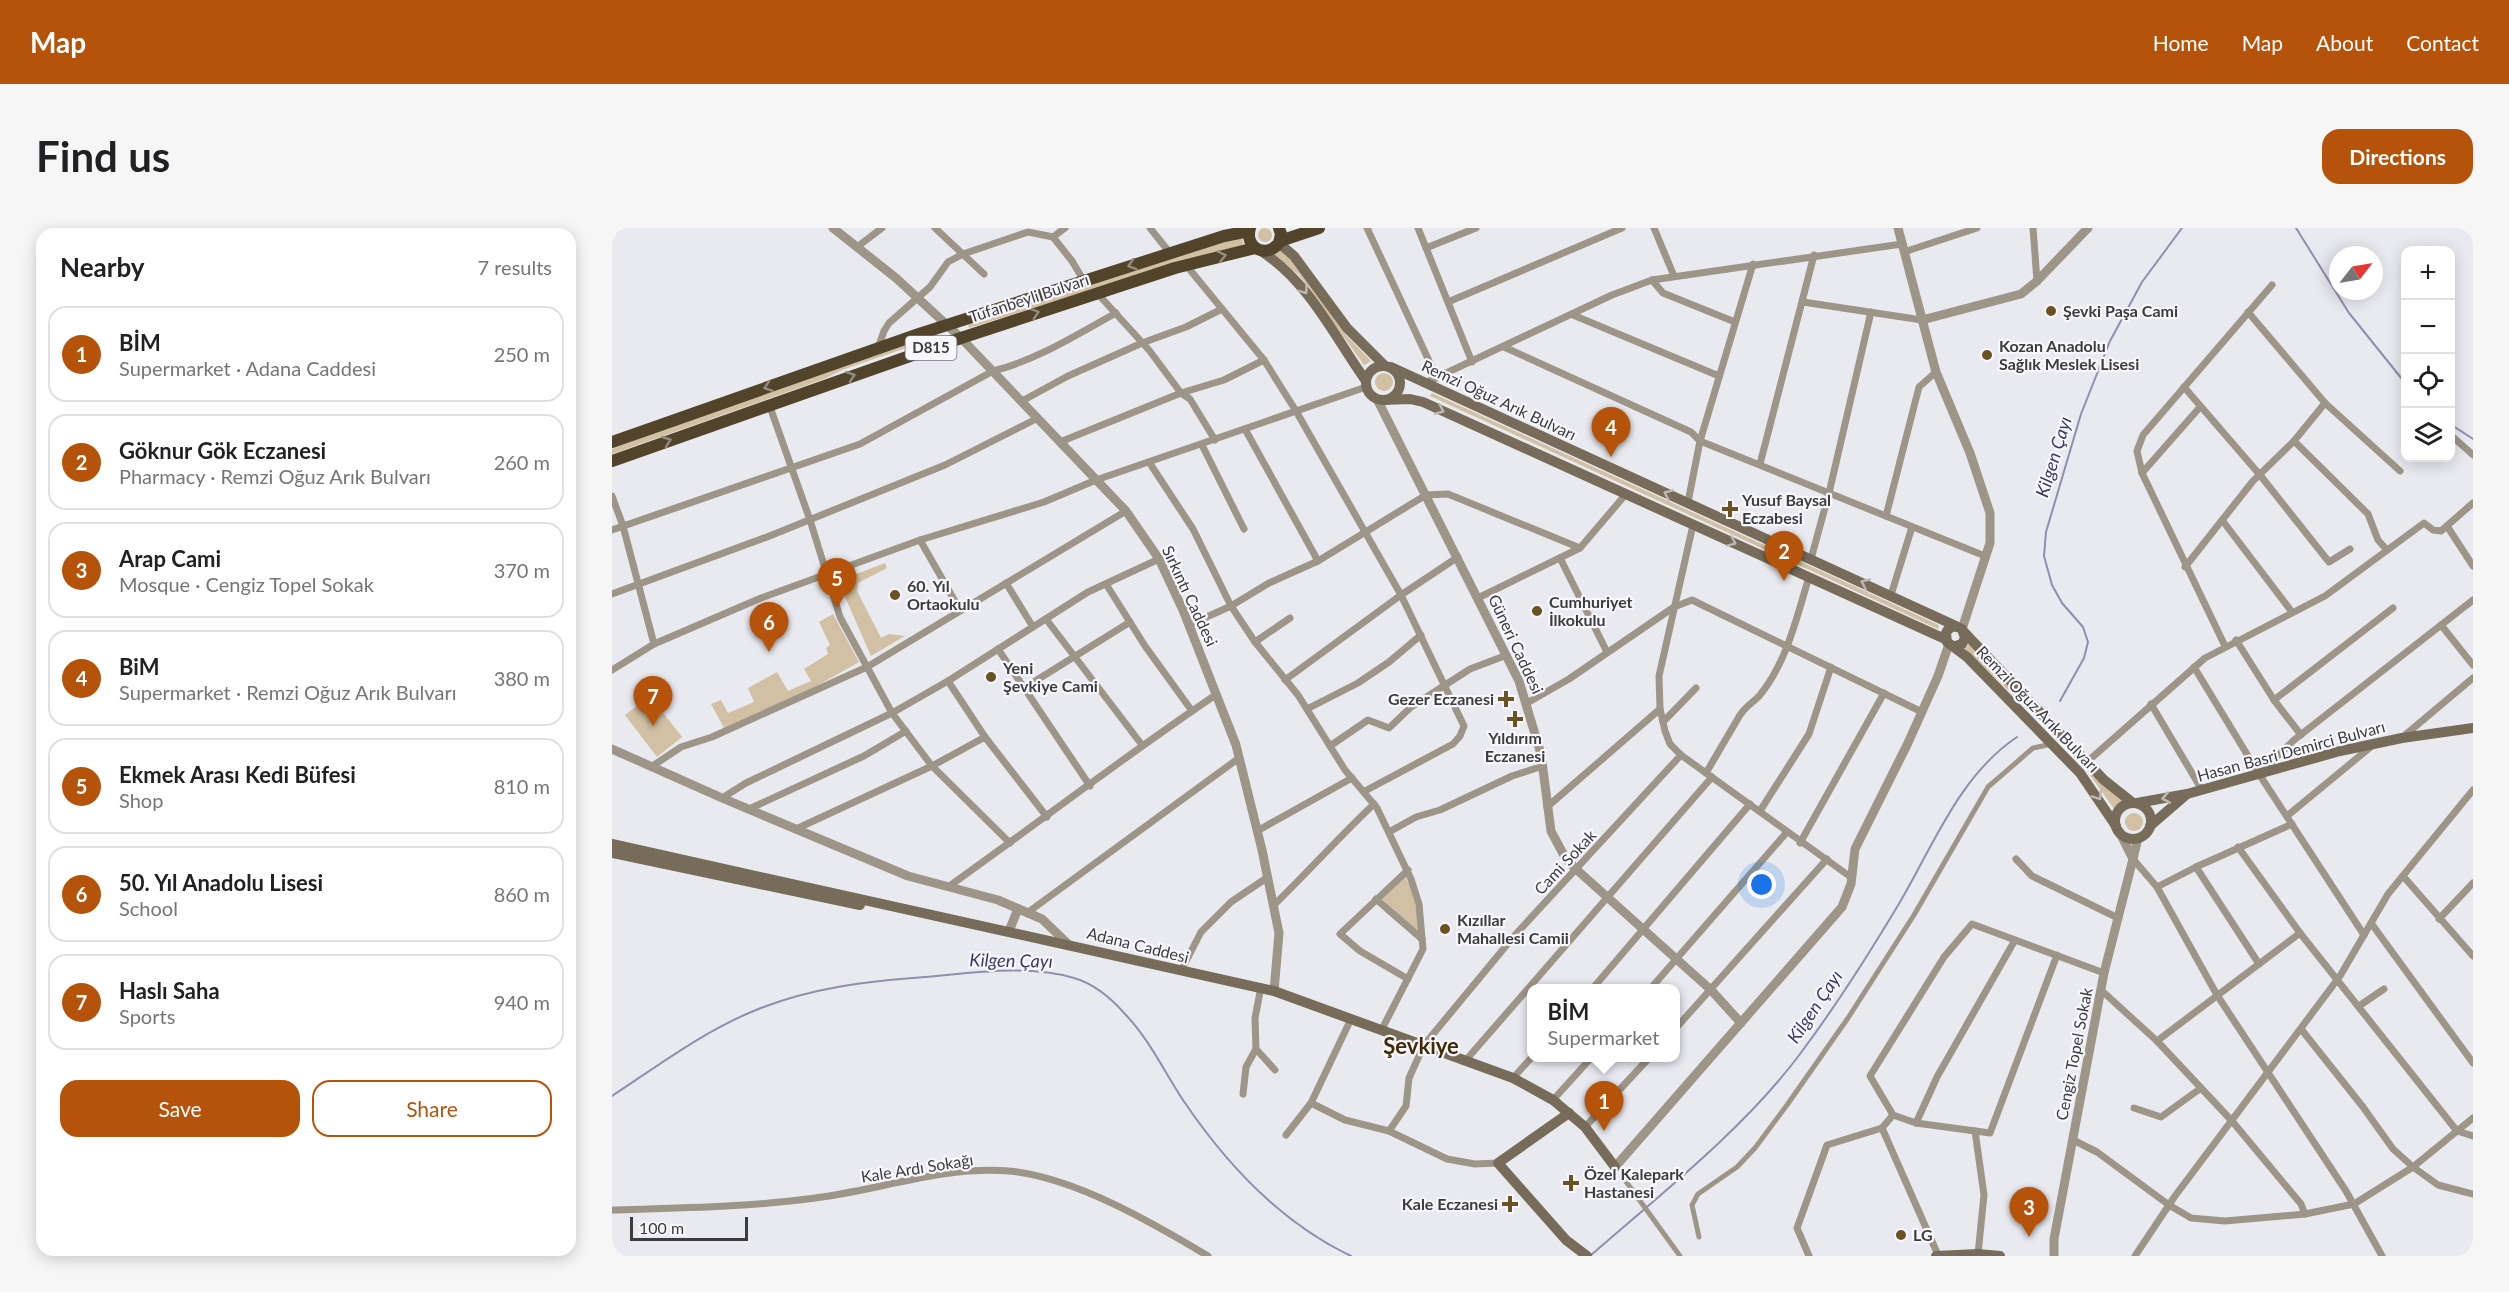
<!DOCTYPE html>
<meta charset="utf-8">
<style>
:root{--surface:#fff;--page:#f6f6f6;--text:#202124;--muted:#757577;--line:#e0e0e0;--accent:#b45309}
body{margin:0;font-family:Lato,sans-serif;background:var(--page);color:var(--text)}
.controls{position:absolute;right:18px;top:18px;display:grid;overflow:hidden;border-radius:12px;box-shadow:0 3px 15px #0003}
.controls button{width:54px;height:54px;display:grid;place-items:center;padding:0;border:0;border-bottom:2px solid var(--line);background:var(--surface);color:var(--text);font:30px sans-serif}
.compass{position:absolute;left:1717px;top:18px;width:54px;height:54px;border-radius:50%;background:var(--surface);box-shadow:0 3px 15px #0003;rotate:59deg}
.scale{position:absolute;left:18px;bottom:15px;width:118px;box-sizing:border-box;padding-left:6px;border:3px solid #3c3c3f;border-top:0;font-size:16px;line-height:21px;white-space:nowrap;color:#3c3c3f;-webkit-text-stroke:4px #f7f7fd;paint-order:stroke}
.you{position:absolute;left:1150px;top:657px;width:21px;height:21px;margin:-15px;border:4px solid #fff;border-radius:50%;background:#1a73e8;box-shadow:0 0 0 9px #1a73e833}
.badge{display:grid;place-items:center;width:39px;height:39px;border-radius:50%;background:var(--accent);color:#fff;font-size:20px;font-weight:700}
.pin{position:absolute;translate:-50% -50px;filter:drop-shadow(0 2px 3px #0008)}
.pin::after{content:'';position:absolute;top:32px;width:21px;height:18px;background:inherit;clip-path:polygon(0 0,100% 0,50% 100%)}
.popup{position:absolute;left:915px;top:756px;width:153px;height:78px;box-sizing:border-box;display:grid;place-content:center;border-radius:12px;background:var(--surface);filter:drop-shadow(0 2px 4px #0005);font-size:20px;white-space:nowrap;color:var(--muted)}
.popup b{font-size:22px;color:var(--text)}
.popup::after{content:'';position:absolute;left:50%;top:100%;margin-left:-12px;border:12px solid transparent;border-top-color:var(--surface)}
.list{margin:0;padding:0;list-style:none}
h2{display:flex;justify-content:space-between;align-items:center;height:78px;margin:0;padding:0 24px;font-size:26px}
h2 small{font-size:20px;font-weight:400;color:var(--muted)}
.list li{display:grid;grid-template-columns:39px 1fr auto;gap:18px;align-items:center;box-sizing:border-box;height:96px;margin:0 12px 12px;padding:0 12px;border:2px solid var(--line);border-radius:18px}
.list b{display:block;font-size:22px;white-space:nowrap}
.list p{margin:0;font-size:20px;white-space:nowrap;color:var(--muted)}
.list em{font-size:20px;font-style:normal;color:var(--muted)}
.actions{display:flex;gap:12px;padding:18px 24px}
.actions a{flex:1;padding:14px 0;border:2px solid var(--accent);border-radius:18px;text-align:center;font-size:21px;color:var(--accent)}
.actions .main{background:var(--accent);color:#fff}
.icon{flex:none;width:33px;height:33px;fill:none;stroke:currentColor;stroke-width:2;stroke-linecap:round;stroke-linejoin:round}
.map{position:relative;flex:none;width:1861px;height:1028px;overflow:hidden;border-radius:18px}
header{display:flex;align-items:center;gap:36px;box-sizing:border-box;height:84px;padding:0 30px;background:var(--accent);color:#fff}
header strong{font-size:28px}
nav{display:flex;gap:33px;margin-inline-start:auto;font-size:21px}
.intro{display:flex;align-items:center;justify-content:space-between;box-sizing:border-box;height:144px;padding:0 36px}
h1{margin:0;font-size:42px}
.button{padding:15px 27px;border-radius:18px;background:var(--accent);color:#fff;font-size:21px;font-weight:700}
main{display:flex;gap:36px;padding:0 36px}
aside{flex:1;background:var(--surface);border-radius:18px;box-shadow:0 3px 15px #0003}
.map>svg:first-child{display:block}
.green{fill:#d1c0a3}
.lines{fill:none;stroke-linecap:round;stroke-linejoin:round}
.stream{stroke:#8f8fae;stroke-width:2}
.pedestrian{stroke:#9d9588;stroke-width:5}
.minor{stroke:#9d9588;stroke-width:7}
.tertiary{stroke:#9d9588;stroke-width:9}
.secondary{stroke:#776c5a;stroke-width:10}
.trunk{stroke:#52442b;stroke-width:12}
.oneway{stroke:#948c7f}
.oneway2{stroke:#bdb8b4}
.poi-dot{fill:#6a5222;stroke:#f7f7fd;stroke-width:2}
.labels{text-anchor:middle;stroke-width:4.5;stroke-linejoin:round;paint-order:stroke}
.shield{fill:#f7f7fd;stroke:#747478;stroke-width:1.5}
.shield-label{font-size:15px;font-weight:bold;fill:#3c3c3f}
.street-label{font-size:16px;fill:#3c3c3f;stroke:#f7f7fd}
.poi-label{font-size:16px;font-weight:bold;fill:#3c3c3f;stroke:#f7f7fd;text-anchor:start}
.water-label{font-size:18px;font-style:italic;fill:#3a3864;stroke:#f7f7fd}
.district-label{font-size:22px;font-weight:bold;fill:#3f2c04;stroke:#f7f7fd}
</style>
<header>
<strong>Map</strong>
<nav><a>Home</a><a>Map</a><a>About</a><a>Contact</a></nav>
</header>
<div class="intro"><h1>Find us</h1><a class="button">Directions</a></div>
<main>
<aside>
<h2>Nearby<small>7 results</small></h2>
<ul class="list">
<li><span class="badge">1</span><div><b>BİM</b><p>Supermarket · Adana Caddesi</p></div><em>250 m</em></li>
<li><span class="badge">2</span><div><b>Göknur Gök Eczanesi</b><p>Pharmacy · Remzi Oğuz Arık Bulvarı</p></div><em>260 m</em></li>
<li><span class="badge">3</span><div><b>Arap Cami</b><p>Mosque · Cengiz Topel Sokak</p></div><em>370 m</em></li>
<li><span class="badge">4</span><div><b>BiM</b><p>Supermarket · Remzi Oğuz Arık Bulvarı</p></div><em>380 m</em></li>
<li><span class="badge">5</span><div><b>Ekmek Arası Kedi Büfesi</b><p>Shop</p></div><em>810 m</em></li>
<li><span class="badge">6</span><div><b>50. Yıl Anadolu Lisesi</b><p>School</p></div><em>860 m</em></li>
<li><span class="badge">7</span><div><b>Haslı Saha</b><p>Sports</p></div><em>940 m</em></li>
</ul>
<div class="actions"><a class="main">Save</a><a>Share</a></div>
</aside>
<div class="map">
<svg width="1861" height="1028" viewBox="0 0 1861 1028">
<rect width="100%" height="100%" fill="#e9eaf0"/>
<g class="green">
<circle cx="653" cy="7" r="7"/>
<path d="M629 8 632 17 581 30 357 100 356 97Z"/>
<path d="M670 19 735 108 759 133 752 137 687 47 660 24Z"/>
<path d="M323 107V110L230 142 212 151 0 226V221L42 205Z"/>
<circle cx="772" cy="154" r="9"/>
<path d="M820 165 1327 397 1326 401 818 168Z"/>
<path d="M273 335 275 340 246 355 245 363 269 410 277 406 293 408 259 428 226 353Z"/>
<path d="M221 386 247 434 203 459 112 500 99 476 109 472 116 485 142 474 136 460 165 444 176 463 199 453 192 441 216 426 214 420 218 417 207 394Z"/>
<path d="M1357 416 1422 484 1420 485 1353 421Z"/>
<path d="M38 468 70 509 45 529 13 487Z"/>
<path d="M1471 537 1513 572 1502 581Z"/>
<circle cx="1522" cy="594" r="9"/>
<path d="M793 648C803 666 806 684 806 704L770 671Z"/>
</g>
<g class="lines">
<g class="stream">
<path d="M1684 0 1737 85 1794 156"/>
<path d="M1838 196 1861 211"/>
<path d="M1448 473 1472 430 1476 414 1471 399 1450 375 1440 357 1432 328 1434 304 1469 186 1498 113 1530 54 1570 0"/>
<path d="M0 868C47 837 92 803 144 782 198 760 255 753 313 749 359 745 417 736 462 750 483 756 499 770 513 786 537 811 552 843 571 872 614 936 670 995 739 1028"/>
<path d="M978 1028C1048 967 1133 900 1188 826 1224 778 1257 726 1288 674 1322 616 1348 547 1405 509"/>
</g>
<g class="pedestrian">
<path d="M1010 948 1068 1028"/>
<path d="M1087 1009 1080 977 1086 966 1125 939 1143 920 1175 877 1236 790 1302 687 1376 559 1421 520 1440 516"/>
</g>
<g class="minor">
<path d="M323 0 372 46"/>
<path d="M538 0 558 25"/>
<path d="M755 0 825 150"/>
<path d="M806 0 860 134"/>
<path d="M1042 0 1062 48"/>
<path d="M1421 0 1425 53"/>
<path d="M0 5 6 0"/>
<path d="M441 9 460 33 472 53"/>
<path d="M245 19 270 0"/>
<path d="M814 20 864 0"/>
<path d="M1292 24 1365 0"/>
<path d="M574 37 652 132 684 183 789 367 852 498 848 508 841 516 753 563"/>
<path d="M1040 52 1051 65 1123 94"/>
<path d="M485 65 537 122 569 165 578 171 603 212"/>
<path d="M836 74 1010 0"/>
<path d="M1191 74 1310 92"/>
<path d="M1636 84 1713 175 1788 243"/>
<path d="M961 87 1107 148"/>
<path d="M892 119 1079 204 1088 213 1373 328"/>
<path d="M266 120 272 103 277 95 318 59 336 34 351 26 416 4 441 9 453 0"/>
<path d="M813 155 1000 67 1040 52 1290 16"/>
<path d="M1572 159 1648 247 1717 334 1738 321"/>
<path d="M410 173 456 148 530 115 574 99 610 81"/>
<path d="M157 176 198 292 228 389 280 485 320 538 398 615"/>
<path d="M633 201 706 333"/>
<path d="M1842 210 1861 227"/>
<path d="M1682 213 1756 286 1766 312 1775 322"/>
<path d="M448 214 569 165 612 152 652 132"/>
<path d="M590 217 632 301"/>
<path d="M537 234 581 301 619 378 643 414 686 467 733 542 765 580 799 651 807 676 811 721 769 803"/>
<path d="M1148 236 1202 27"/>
<path d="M1530 245 1588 179"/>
<path d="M0 268 11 298 42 416"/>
<path d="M1076 274 1088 213 1141 36"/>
<path d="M1274 288 1307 159 1324 144"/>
<path d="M1610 292 1680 384"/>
<path d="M1081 297 1047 448 1048 481 1053 503 1058 516 1069 527 1240 650"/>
<path d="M1835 298 1861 338"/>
<path d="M0 302 248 216 381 143C425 132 464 107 504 85"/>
<path d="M308 312 348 382"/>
<path d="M948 330 995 424"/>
<path d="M1199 331 1217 265 1259 84"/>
<path d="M1573 339 1641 253 1682 213 1713 175"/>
<path d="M394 355 421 399"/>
<path d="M494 356 533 418 580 483"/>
<path d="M0 366 155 309 333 237 426 190"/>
<path d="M1279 367 1300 299"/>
<path d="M866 370 968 320 1014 266"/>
<path d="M434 391 530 517"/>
<path d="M577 397 619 378 657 355 706 333 814 267 836 266 968 320"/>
<path d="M1829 397 1861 437"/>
<path d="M1624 412 1662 472 1689 507"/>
<path d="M643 414 678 390"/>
<path d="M1613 418 1530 245 1525 223 1531 207 1660 57"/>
<path d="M386 421 478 558"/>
<path d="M1582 439 1647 546 1752 707"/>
<path d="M0 442 42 416 149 370 308 312 432 274 484 252 754 159"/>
<path d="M673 452 789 367 846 329"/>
<path d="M336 453 373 509 435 589"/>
<path d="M412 460 518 394"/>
<path d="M1662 472 1781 380"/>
<path d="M915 475 957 451 1062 379 1080 372 1310 484"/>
<path d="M1539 476 1590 562"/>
<path d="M695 481 746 455 777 434 809 407"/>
<path d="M1051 494 1084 460"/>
<path d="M1792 508 1861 450"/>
<path d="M718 518 756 492 777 500 799 479 858 441 895 427"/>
<path d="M1475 534 1593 430 1713 368 1812 295 1821 302 1829 303 1861 275"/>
<path d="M39 539 69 519 100 509 255 439 514 283"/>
<path d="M1649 544 1682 512 1861 372"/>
<path d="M1094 545 1128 487C1134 478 1142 474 1148 467 1175 434 1185 388 1197 349"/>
<path d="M110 570 134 555 280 485 336 453 476 364 547 331"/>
<path d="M935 579 1048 481"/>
<path d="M137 581 252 528 294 503"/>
<path d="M1148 583 1197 506 1219 439"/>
<path d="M1675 588 1761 517"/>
<path d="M184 601 320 538 373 509"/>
<path d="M645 603 740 550"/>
<path d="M777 604 804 589 828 582 900 548 931 538"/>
<path d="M1188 615 1272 465"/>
<path d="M1626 619 1688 705 1845 903 1861 908"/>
<path d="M1404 631 1420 648 1506 690"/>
<path d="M1521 631 1545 659 1605 767 1734 963 1770 1028"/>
<path d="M1584 639 1647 736"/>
<path d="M796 642 728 706 748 723 796 751"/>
<path d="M1791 648 1861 728"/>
<path d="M336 659C426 595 513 528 605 466"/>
<path d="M1545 659 1584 639 1680 596"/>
<path d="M764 671 810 711"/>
<path d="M661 678C696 644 727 609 762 576"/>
<path d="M415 685 627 530"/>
<path d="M1827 691 1861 655"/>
<path d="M1759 695 1861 835"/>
<path d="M1445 727 1378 905 1304 895 1281 887 1258 848 1332 729 1360 696 1492 745"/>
<path d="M569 743 589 704 619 674 656 649"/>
<path d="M649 759 643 790 644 821 663 842"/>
<path d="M981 760 1138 576"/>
<path d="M1039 760 1175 604"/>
<path d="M1489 762 1545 813 1620 893 1689 976 1693 986"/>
<path d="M1747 778 1772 761"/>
<path d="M1064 800 1215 631"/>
<path d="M1689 801 1751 879 1781 921 1801 939 1826 957 1861 966"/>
<path d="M1545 813 1688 705"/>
<path d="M854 832 1100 549"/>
<path d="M901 850 920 829"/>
<path d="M631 866 634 839 644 821"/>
<path d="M941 872 979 830"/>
<path d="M699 875 733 892 777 903 835 931 863 936 886 935"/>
<path d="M1522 880 1549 889 1589 860"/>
<path d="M1304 895 1325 849 1403 712"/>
<path d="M973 899 1037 830"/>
<path d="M1270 900 1326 1027"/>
<path d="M777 903 794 878 797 850 812 817 903 707 1069 527"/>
<path d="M1363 903 1372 967 1366 1026"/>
<path d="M674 907 699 875 739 791"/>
<path d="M1461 912 1485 924 1557 977 1579 990 1613 993 1693 986 1742 976 1801 939 1861 890"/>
<path d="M0 982C72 980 145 979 217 968 276 959 336 938 397 943 462 949 541 995 596 1028"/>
<path d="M1197 1028 1185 1000 1215 917 1270 900 1281 887"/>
<path d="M1523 1028 1563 968 1728 748 1776 666 1861 562"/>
</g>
<g class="tertiary">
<path d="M221 0 284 50 349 110 514 283 547 331 571 382 624 517 650 622 667 705 662 763"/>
<path d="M1286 0 1324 144 1358 225 1378 285V315L1350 401"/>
<path d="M1310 92 1409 66 1425 53 1476 0"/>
<path d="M765 171 907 453 929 526 939 603 954 631 965 642 1099 762 1129 795"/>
<path d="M0 521 110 570 296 648 386 672 430 691 455 715"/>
<path d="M1507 603 1521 631 1526 610"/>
<path d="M397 703 406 681"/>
<path d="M1003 939 1230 679 1239 656 1243 621 1295 517 1326 448 1337 416"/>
<path d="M1442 1028V1011L1492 745 1521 631"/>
</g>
<g class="secondary">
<path d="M667 15 682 28 735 100 773 138"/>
<path d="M649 23C697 54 722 108 754 153"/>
<circle cx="771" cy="155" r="17"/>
<path d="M779 139 1344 398"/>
<path d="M771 172 798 171 811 174 1333 411"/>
<path d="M1352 404 1492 552 1521 575"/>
<path d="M1343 418 1350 416 1353 410 1350 401C1344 397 1337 398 1334 405L1335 414 1355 429 1468 545 1504 598"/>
<path d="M1575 566 1728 523 1790 510 1861 500"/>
<path d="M1525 575 1575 566 1538 598"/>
<circle cx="1521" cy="593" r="18"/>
<path d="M0 616 662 763 901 850 941 872 973 899 1003 939"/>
<path d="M0 625 248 677"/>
<path d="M957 885 886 935 954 1012 975 1028"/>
<path d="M1324 1028 1366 1026 1388 1028"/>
</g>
<g class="trunk">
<path d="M638 0C632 20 654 31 667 15L669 6 667 0"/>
<path d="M668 13 707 0"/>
<path d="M0 214 307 106 612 8 637 3"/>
<path d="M0 233 349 110 563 40 643 20"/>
</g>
</g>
<defs><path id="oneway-chevron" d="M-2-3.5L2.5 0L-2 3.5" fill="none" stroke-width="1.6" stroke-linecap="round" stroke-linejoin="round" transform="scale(1.5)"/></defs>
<g class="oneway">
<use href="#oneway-chevron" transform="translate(610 28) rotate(-13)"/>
<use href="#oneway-chevron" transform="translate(520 37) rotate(162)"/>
<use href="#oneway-chevron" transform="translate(423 85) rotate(-18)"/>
<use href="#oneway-chevron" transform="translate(239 148) rotate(-19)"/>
<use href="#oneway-chevron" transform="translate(156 159) rotate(161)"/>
<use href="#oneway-chevron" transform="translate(55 213) rotate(-20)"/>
</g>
<g class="oneway2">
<use href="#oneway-chevron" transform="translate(692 62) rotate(54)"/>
<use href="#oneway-chevron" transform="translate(828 182) rotate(24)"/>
<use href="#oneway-chevron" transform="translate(1056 266) rotate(-156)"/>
<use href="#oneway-chevron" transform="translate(1120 314) rotate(24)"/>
<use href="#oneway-chevron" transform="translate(1253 355) rotate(-155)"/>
<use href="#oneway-chevron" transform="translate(1486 568) rotate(57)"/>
<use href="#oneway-chevron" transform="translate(1554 570) rotate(170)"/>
</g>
<g class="poi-dot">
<circle cx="1439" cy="83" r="6"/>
<circle cx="1375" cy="127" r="6"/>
<path d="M1115 272h6v6h6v6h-6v6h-6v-6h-6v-6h6z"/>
<circle cx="283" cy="367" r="6"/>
<circle cx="925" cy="383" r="6"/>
<circle cx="379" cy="449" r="6"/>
<path d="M891 462h6v6h6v6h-6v6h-6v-6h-6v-6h6z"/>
<path d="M900 482h6v6h6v6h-6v6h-6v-6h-6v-6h6z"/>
<circle cx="833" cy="701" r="6"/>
<path d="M956 946h6v6h6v6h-6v6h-6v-6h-6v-6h6z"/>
<path d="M895 967h6v6h6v6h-6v6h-6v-6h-6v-6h6z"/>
<circle cx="1289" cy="1007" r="6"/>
</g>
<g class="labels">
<rect class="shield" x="293.5" y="108" width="51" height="24" rx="4.5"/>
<g class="shield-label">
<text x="319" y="125">D815</text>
</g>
<g class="street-label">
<text transform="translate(417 70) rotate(-18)" y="6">Tufanbeyli Bulvarı</text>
<text transform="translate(887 172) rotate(25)" y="6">Remzi Oğuz Arık Bulvarı</text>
<text transform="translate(578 368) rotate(65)" y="6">Sırkıntı Caddesi</text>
<text transform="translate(904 416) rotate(65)" y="6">Güneri Caddesi</text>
<text transform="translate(1426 481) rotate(46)" y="6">Remzi Oğuz Arık Bulvarı</text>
<text transform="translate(1679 523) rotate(-15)" y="6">Hasan Basri Demirci Bulvarı</text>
<text transform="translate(953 634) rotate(-47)" y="6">Cami Sokak</text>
<text transform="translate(526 717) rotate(14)" y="6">Adana Caddesi</text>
<text transform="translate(1462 826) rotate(-79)" y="6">Cengiz Topel Sokak</text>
<text transform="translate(305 940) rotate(-9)" y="6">Kale Ardı Sokağı</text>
</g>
<g class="poi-label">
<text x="1451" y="89">Şevki Paşa Cami</text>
<text x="1387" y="124">Kozan Anadolu<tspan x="1387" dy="18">Sağlık Meslek Lisesi</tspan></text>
<text x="1130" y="278">Yusuf Baysal<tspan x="1130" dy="18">Eczabesi</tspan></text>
<text x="295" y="364">60. Yıl<tspan x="295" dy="18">Ortaokulu</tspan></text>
<text x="937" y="380">Cumhuriyet<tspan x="937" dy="18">İlkokulu</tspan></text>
<text x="391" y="446">Yeni<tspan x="391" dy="18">Şevkiye Cami</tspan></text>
<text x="882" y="477" text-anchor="end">Gezer Eczanesi</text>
<text x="903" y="516" text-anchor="middle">Yıldırım<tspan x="903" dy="18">Eczanesi</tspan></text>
<text x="845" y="698">Kızıllar<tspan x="845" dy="18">Mahallesi Camii</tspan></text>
<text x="972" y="952">Özel Kalepark<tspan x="972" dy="18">Hastanesi</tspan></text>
<text x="886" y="982" text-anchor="end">Kale Eczanesi</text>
<text x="1301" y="1013">LG</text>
</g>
<g class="water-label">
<text transform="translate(1442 229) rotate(-73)" y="6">Kilgen Çayı</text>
<text transform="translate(399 733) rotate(1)" y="6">Kilgen Çayı</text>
<text transform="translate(1203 779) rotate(-56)" y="6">Kilgen Çayı</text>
</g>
<g class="district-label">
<text x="809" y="826">Şevkiye</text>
</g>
</g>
</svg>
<div class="controls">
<button>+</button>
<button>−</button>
<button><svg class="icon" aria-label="locate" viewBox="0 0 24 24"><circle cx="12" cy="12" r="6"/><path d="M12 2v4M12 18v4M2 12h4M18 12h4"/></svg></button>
<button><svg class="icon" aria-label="layers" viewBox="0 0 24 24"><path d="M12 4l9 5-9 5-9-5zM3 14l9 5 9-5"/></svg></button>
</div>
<svg class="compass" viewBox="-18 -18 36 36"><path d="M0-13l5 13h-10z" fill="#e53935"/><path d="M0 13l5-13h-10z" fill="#757577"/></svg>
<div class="scale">100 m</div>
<div class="you"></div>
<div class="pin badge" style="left:992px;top:903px">1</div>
<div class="popup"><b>BİM</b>Supermarket</div>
<div class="pin badge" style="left:1172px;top:353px">2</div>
<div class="pin badge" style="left:1417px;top:1009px">3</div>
<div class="pin badge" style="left:999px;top:229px">4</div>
<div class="pin badge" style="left:225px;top:380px">5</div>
<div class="pin badge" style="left:157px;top:424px">6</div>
<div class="pin badge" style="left:41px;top:498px">7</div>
</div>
</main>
